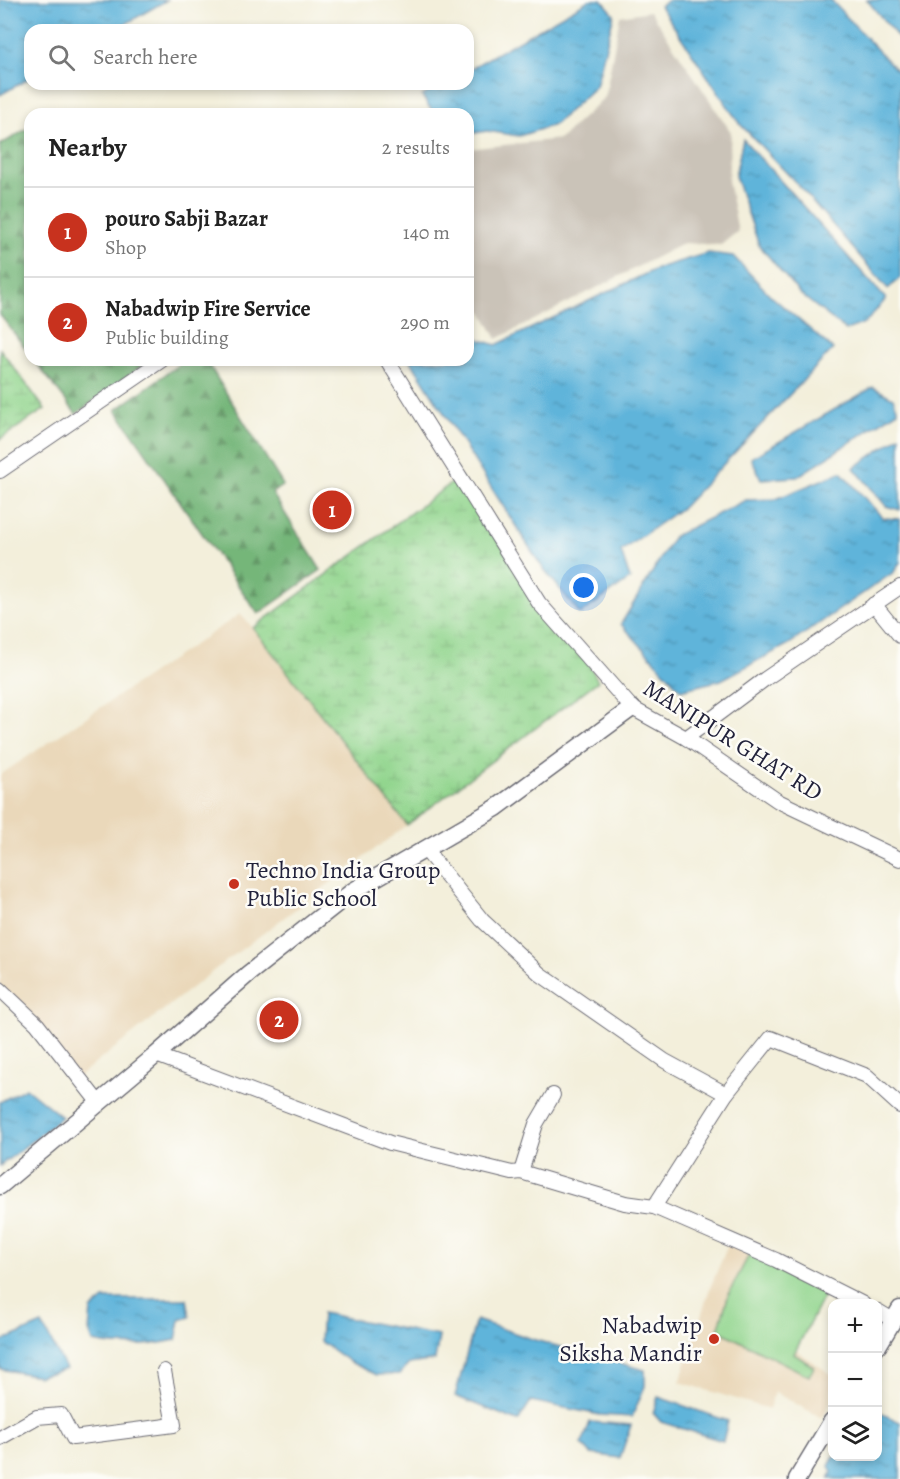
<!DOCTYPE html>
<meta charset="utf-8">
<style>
:root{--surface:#fff;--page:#f6f6f6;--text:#222;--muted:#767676;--line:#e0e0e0;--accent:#c8321e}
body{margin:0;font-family:Alegreya,serif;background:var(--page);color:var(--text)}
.controls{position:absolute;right:18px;bottom:18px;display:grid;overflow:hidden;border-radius:12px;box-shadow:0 3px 9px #0003}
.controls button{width:54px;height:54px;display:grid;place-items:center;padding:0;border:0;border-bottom:2px solid var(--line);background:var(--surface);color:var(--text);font:30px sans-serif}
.you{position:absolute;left:584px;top:588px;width:21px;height:21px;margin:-15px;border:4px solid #fff;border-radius:50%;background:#1a73e8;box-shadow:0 0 0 9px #1a73e833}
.badge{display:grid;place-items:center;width:39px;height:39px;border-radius:50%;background:var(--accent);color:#fff;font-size:20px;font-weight:700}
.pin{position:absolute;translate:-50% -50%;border:3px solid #fff;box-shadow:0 2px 6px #0006}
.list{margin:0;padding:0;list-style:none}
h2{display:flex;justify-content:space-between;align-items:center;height:78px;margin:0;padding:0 24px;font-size:26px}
h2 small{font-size:20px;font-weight:400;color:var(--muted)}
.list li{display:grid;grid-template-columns:39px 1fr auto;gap:18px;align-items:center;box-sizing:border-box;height:90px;padding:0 24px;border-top:2px solid var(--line)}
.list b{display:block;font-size:22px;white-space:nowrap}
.list p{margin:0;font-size:20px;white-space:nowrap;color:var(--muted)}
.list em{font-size:20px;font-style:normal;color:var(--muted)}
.icon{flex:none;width:33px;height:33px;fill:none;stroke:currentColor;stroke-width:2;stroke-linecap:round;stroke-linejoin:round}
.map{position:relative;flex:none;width:900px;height:1479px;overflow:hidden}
.search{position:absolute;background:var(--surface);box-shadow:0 3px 9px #0003;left:24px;top:24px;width:450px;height:66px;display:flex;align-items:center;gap:15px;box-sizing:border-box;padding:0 21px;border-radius:18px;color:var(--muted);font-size:22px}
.panel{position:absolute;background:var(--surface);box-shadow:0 3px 9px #0003;left:24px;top:108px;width:450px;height:258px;border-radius:18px}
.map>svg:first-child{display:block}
.built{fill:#ead8ba}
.industrial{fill:#cac3b8}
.green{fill:#92d58e;stroke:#5a7c64;stroke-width:1.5}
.forest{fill:url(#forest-firs);stroke:#4c6c5a;stroke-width:1.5}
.wetland{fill:url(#wetland-marsh);stroke:#5a7c64;stroke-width:1.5}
.water{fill:url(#water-ripples);stroke:#406b8a;stroke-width:1.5}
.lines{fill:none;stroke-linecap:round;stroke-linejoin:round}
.minor-casing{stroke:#6b6a73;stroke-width:16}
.tertiary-casing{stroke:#6b6a73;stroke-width:19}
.minor{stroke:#fff;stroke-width:14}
.tertiary{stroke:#fff;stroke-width:16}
.poi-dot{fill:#c8321e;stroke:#fdfcf7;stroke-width:2}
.labels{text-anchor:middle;stroke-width:5;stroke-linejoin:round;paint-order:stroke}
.street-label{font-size:24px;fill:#22223b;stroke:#fdfcf7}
.poi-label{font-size:24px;fill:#22223b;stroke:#fdfcf7;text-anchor:start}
</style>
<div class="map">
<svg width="900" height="1479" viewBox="0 0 900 1479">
<defs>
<pattern id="forest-firs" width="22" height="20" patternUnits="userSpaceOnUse" patternTransform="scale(1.5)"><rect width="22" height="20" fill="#75b679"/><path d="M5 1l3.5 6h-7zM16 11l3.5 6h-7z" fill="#609464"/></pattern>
<pattern id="wetland-marsh" width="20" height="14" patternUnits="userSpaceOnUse" patternTransform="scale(1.5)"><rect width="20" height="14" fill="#92d58e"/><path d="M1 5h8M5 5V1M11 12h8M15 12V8" fill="none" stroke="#7eb77b"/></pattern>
<pattern id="water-ripples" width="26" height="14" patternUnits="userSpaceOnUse" patternTransform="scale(1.5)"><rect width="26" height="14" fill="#5eb4da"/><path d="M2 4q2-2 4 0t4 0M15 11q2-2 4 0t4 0" fill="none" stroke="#4d92b2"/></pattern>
</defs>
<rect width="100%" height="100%" fill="#fdfcf7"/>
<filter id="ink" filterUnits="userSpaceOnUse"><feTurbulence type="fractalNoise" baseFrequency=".0167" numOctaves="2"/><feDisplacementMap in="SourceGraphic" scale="12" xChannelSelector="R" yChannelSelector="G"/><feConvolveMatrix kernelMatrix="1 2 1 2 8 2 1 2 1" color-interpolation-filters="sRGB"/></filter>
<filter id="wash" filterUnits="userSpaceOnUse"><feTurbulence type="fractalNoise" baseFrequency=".008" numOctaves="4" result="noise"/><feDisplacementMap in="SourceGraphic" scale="24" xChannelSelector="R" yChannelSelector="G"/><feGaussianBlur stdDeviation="1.35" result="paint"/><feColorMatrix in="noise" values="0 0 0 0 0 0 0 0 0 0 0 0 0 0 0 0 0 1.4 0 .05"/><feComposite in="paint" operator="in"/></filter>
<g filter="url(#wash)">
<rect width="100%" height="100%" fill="#f3efdb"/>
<g class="built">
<path d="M240 614 253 628 407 825 217 968 78 1077 0 989V775Z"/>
<path d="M728 1245 826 1291 796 1350 832 1375V1400L822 1418 774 1392 769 1409 680 1382 710 1288Z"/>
</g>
<path class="industrial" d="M650 11 731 132 728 181 738 231 721 245 684 243 497 339 468 286V149L560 139 605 97 620 16Z"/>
<path class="green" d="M749 1255 826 1291 794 1354 814 1367 809 1376 718 1330 729 1293Z"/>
<g class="forest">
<path d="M30 127V354L0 315V145Z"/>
<path d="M34 360H150L76 414Z"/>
<path d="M185 360H206L283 485 272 493 321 570 258 614 116 410Z"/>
</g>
<g class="wetland">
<path d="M0 349 45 409 0 439Z"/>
<path d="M460 477 539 603 582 651 598 681 407 825 253 628Z"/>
</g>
<g class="water">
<path d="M0 0H167L115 30H30V78L0 95Z"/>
<path d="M589 0H602L614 14 596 86 554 125 519 136 487 131 468 134V114H434L422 96 443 84H468V70Z"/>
<path d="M669 0H831L900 74V278L888 289 801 188 739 123 660 6Z"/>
<path d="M867 0H900V40Z"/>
<path d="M743 139 886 299 865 323 846 330 800 294 759 245 735 176Z"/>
<path d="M708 253 733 256 771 296 833 349 683 507 621 551 630 579 580 614 540 564 410 360H468V307L478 339 496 345 658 268Z"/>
<path d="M873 387 893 398 898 411 797 477 761 479 751 458Z"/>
<path d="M900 436V510L886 506 854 468Z"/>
<path d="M841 472 883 518 900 519V562L894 572 789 644 721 680 681 690 621 624 674 536 746 500 776 499Z"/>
<path d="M26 1088 62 1117 0 1166V1102Z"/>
<path d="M104 1299H187L190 1317 180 1320 176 1340C148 1346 121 1348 93 1342L89 1331 91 1310Z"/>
<path d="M322 1313 439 1336 435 1360 409 1364 400 1374 377 1375 350 1362 320 1341Z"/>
<path d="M476 1320 535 1340 645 1370V1386L632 1417 600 1415 531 1401 518 1421 455 1396Z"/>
<path d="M42 1324 66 1369 39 1376 0 1369V1342Z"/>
<path d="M658 1397 728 1421 723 1441 661 1422 653 1413Z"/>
<path d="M878 1412 900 1422V1479H829L832 1472 829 1466 834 1457 878 1456Z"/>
<path d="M590 1422 631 1425 620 1458 591 1454 582 1444Z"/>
</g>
</g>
<g filter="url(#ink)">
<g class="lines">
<defs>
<g id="minor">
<path d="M387 360 539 603 632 708 686 738 778 801 900 859"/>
<path d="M0 471 162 360"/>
<path d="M874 604 900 636"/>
<path d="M686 738 765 679 900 587"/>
<path d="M425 849 482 920 540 974 665 1061 726 1094"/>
<path d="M0 989 37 1024 98 1102"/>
<path d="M156 1055 390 1143 512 1173 521 1172 625 1203 654 1207 776 1260 863 1304"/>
<path d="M521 1172 536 1124 553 1095"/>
<path d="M654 1207 726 1094 771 1038 867 1076 900 1106"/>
<path d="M878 1311 893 1320"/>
<path d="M0 1438 37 1417 61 1415 73 1438 174 1425 164 1371"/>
</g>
<g id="tertiary">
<path d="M0 1186 156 1055 248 974 353 891 496 808 632 708"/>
<path d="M878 1346 900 1309"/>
<path d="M797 1479 832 1421"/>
</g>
</defs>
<use href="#minor" class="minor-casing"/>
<use href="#tertiary" class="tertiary-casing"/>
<use href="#minor" class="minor"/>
<use href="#tertiary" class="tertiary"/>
</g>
</g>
<g class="poi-dot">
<circle cx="234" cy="884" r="6"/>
<circle cx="714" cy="1339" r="6"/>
</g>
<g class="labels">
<g class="street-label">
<text transform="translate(733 740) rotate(32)" y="8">MANIPUR GHAT RD</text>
</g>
<g class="poi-label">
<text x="246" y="878">Techno India Group<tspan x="246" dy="28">Public School</tspan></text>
<text x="702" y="1333" text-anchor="end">Nabadwip<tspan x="702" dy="28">Siksha Mandir</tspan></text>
</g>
</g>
</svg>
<div class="controls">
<button>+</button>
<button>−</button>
<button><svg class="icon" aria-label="layers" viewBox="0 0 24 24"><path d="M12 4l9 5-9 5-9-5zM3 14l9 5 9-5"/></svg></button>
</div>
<div class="you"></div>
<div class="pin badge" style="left:332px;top:510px">1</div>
<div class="pin badge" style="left:279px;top:1020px">2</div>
<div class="search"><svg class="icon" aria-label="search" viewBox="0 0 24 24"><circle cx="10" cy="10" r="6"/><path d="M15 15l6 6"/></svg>Search here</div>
<section class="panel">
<h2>Nearby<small>2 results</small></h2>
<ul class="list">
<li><span class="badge">1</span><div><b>pouro Sabji Bazar</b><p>Shop</p></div><em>140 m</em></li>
<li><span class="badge">2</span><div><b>Nabadwip Fire Service</b><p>Public building</p></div><em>290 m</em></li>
</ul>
</section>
</div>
